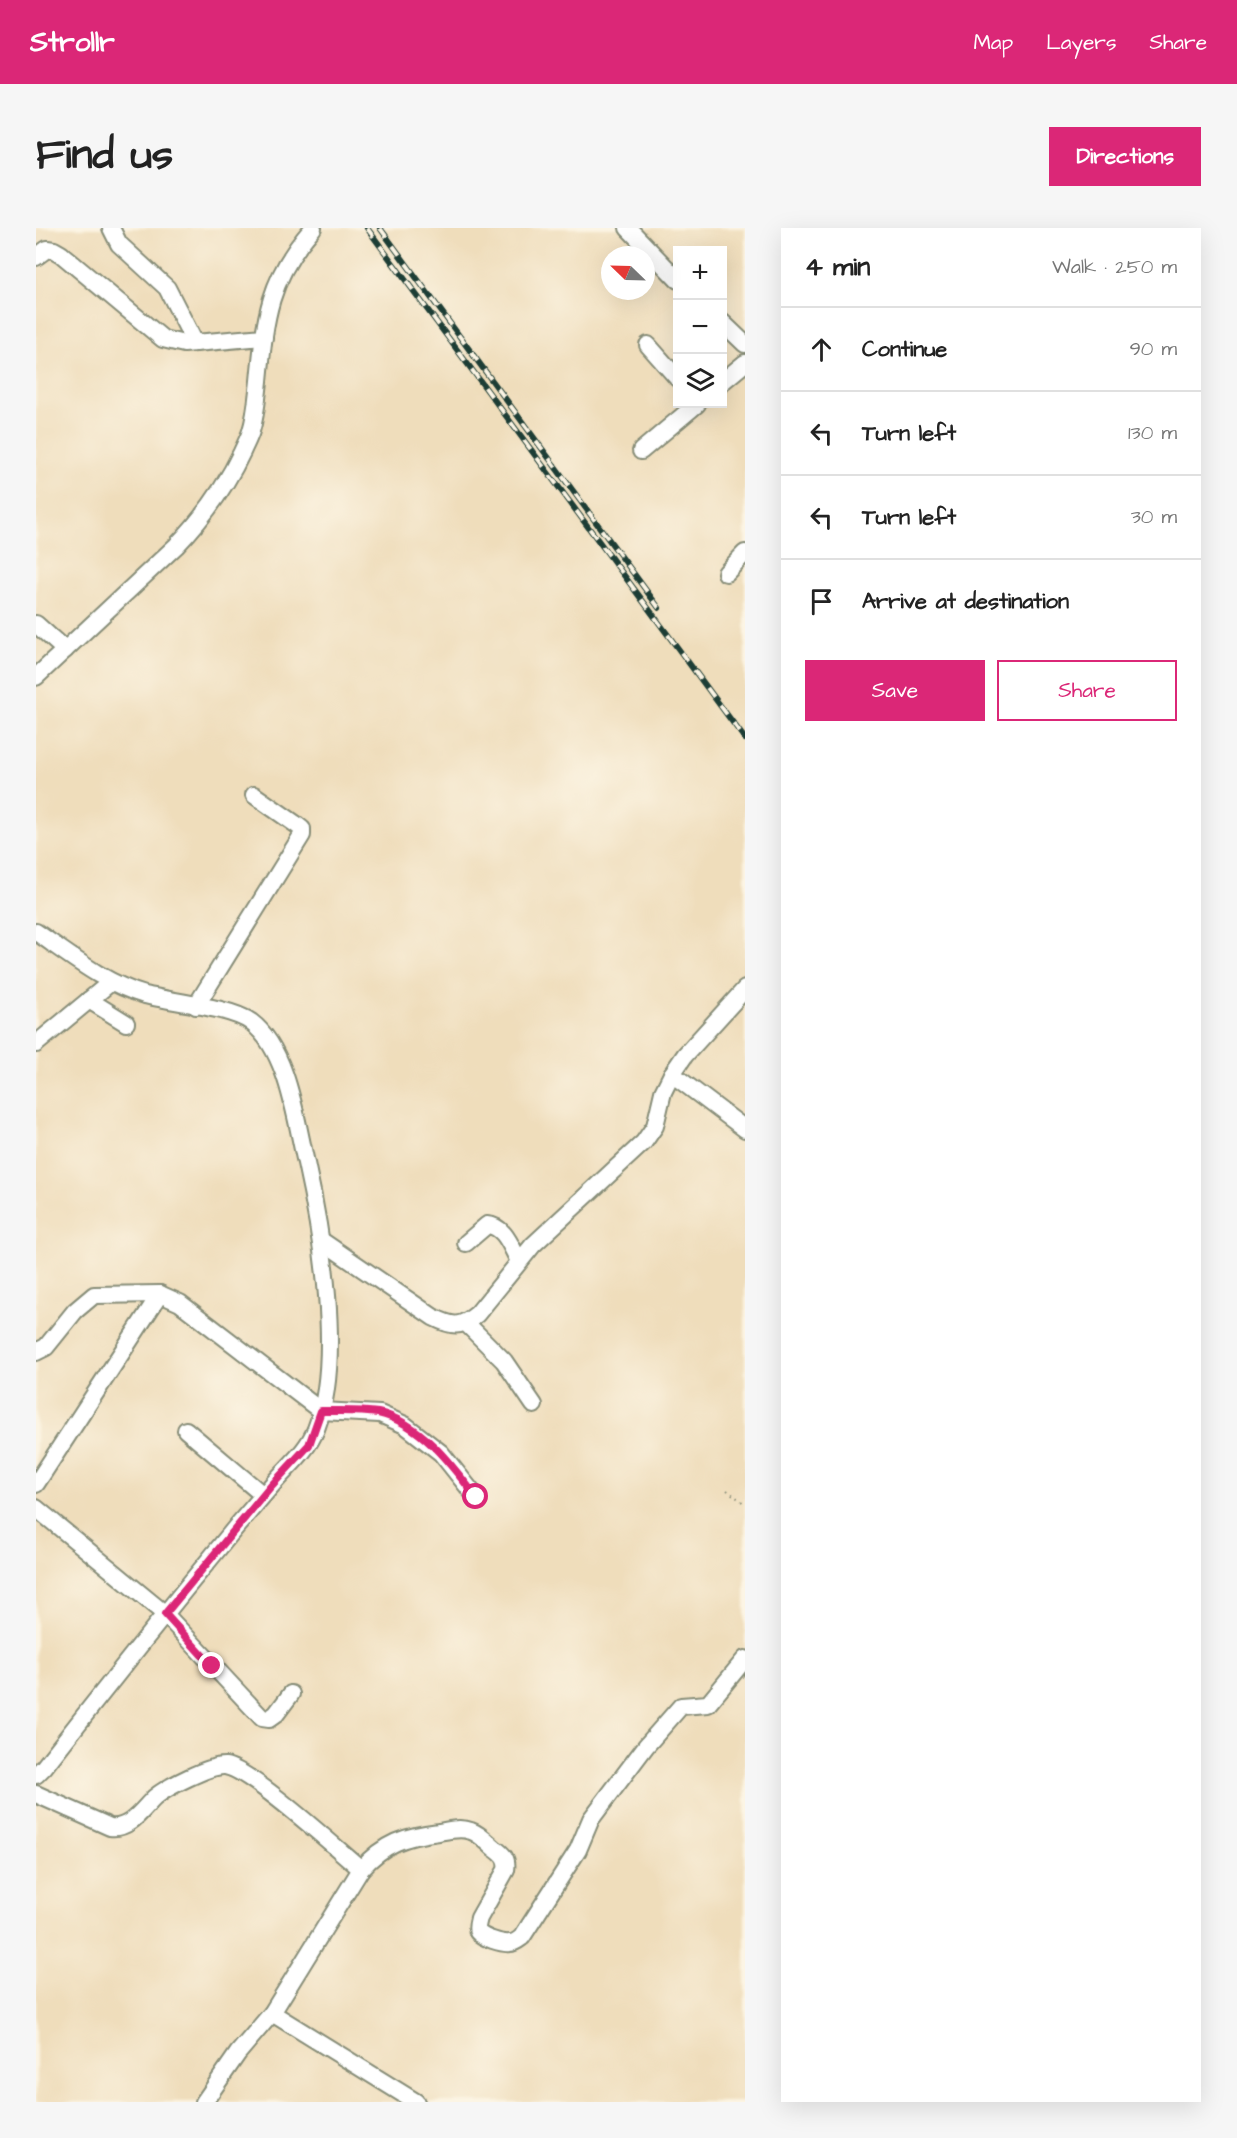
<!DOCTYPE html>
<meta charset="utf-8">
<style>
:root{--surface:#fff;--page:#f6f6f6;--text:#222;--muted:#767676;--line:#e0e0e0;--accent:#db2777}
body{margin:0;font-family:"Architects Daughter",sans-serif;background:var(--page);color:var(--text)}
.controls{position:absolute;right:18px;top:18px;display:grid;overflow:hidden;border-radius:0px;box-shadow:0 6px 24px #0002}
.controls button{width:54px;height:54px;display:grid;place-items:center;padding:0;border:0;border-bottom:2px solid var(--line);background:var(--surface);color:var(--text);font:30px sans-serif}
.compass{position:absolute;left:565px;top:18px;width:54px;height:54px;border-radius:50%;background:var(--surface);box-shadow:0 6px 24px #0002;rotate:293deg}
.stop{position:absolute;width:18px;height:18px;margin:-14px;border:4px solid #db2777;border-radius:50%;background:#fff}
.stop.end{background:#db2777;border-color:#fff;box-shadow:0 2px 6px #0008}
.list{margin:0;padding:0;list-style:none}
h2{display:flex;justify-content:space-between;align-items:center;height:78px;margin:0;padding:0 24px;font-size:26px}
h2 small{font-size:20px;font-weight:400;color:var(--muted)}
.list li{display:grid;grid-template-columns:39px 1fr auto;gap:18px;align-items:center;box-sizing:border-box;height:84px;padding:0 24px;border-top:2px solid var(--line)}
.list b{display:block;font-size:22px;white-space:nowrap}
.list em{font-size:20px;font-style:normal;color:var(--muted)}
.actions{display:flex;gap:12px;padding:18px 24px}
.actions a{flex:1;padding:14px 0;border:2px solid var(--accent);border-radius:0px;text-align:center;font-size:21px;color:var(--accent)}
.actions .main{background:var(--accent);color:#fff}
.icon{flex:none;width:33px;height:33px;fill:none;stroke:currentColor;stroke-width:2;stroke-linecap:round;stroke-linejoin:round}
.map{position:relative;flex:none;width:709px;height:1874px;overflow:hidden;border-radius:0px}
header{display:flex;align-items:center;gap:36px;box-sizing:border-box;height:84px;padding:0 30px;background:var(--accent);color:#fff}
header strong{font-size:28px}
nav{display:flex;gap:33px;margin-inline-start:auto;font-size:21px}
.intro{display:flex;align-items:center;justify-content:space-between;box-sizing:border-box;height:144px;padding:0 36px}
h1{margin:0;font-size:42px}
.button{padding:15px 27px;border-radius:0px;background:var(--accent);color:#fff;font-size:21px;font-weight:700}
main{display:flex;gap:36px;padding:0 36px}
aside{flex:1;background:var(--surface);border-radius:0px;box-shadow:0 6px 24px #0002}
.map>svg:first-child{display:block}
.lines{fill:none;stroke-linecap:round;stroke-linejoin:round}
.minor-casing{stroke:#878d78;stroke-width:20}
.path{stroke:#878d78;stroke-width:2;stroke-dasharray:1.5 4.5;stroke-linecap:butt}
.minor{stroke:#fff;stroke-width:16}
.rail-casing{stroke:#1f3d34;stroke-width:6}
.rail{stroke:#fcf5e5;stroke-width:4;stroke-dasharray:11;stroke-linecap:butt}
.route{stroke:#db2777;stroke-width:8}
</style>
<header>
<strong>Strollr</strong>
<nav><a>Map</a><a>Layers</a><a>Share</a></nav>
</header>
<div class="intro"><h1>Find us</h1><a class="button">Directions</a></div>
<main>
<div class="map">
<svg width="709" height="1874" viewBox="0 0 709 1874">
<rect width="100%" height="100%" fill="#fcf5e5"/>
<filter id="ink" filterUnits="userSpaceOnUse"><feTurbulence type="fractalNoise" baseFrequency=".0167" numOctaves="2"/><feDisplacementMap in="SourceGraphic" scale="12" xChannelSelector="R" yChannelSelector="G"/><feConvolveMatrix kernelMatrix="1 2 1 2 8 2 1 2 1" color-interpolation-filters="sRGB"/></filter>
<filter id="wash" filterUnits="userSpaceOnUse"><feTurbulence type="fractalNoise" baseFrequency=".008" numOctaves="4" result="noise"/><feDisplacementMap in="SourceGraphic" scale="24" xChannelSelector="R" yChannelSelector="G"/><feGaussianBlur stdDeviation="1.35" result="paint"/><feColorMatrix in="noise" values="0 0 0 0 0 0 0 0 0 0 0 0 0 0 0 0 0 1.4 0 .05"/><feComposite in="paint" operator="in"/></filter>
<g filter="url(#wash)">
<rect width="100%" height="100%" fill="#efddbb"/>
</g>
<g filter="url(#ink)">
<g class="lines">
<defs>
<g id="minor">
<path d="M75 0 83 16 131 60 159 115"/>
<path d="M592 0 642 52"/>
<path d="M0 29 11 21 18 22 25 26 127 111 148 116 228 109"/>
<path d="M686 94 709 116"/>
<path d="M612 117 642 151"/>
<path d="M686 154 709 135"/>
<path d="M605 223 661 176"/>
<path d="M690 345 709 325"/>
<path d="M0 396 29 422"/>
<path d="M0 449 140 318C167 290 189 260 206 224 209 217 213 210 215 203 220 187 221 170 223 153 229 89 233 50 277 0"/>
<path d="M0 704C35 728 68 755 109 767 136 774 194 779 215 794 252 822 260 893 270 935 286 1007 307 1132 280 1201 271 1224 251 1239 236 1257 224 1271 212 1285 200 1299 135 1378 71 1458 8 1539L0 1547"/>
<path d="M53 772 90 795"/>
<path d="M160 778 266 607V601L261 597 218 567"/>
<path d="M0 816 75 754"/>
<path d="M636 846 709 901"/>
<path d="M286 1013 397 1089C417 1099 424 1100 441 1086L497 1017 608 914 619 898 627 864 636 846 649 827 709 761"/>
<path d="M430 1015 451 997C469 998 475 1019 483 1033"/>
<path d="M430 1095 468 1133 498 1177"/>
<path d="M0 1124 10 1119 39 1083 58 1067 124 1066 144 1075 285 1183 344 1186 369 1197 405 1225 440 1269"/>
<path d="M150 1202 227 1267"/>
<path d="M0 1256 124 1066"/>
<path d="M0 1280 129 1386 226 1490 233 1491 240 1486 255 1466"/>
<path d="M0 1566 74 1599C93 1602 106 1582 118 1570 129 1560 174 1537 189 1538 214 1541 301 1621 325 1641"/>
<path d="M236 1785 380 1874"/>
<path d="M168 1874 202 1825 236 1785 325 1641C348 1615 369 1608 403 1604 413 1602 425 1599 435 1603 444 1606 451 1614 458 1620 467 1626 472 1631 470 1642L443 1690C442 1694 440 1700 442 1704 447 1710 466 1716 474 1715 479 1715 482 1712 486 1709L542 1622 555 1591 610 1518 645 1478 672 1476 709 1431"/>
</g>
</defs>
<use href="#minor" class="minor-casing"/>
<path class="path" d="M691 1262 709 1276"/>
<use href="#minor" class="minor"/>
<defs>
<g id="rail">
<path d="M331 0 709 511"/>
<path d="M344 0 623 380"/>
</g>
</defs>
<use href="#rail" class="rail-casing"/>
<use href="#rail" class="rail"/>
</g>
</g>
<g class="lines" filter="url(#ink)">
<path class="route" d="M176 1438 129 1386 235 1258 273 1217 285 1183C304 1183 324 1182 342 1185 384 1194 416 1237 440 1269"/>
</g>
</svg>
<div class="controls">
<button>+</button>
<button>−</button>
<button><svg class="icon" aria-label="layers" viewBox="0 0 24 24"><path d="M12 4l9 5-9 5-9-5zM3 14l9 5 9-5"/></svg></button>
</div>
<svg class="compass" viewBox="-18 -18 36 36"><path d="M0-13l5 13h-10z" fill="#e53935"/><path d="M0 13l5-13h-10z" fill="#767676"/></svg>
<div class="stop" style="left:440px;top:1269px"></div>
<div class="stop end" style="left:176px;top:1438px"></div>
</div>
<aside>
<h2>4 min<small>Walk · 250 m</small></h2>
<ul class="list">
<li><svg class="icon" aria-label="ahead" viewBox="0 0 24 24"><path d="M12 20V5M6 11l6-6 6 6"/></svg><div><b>Continue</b></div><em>90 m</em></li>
<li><svg class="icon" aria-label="left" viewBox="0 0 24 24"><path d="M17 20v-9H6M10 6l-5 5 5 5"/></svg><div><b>Turn left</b></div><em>130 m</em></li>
<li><svg class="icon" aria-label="left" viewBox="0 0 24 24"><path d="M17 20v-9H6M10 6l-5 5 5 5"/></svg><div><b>Turn left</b></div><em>30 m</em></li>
<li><svg class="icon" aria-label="arrive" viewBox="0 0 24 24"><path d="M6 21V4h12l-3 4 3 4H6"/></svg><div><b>Arrive at destination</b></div></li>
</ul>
<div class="actions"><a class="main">Save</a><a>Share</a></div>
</aside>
</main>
